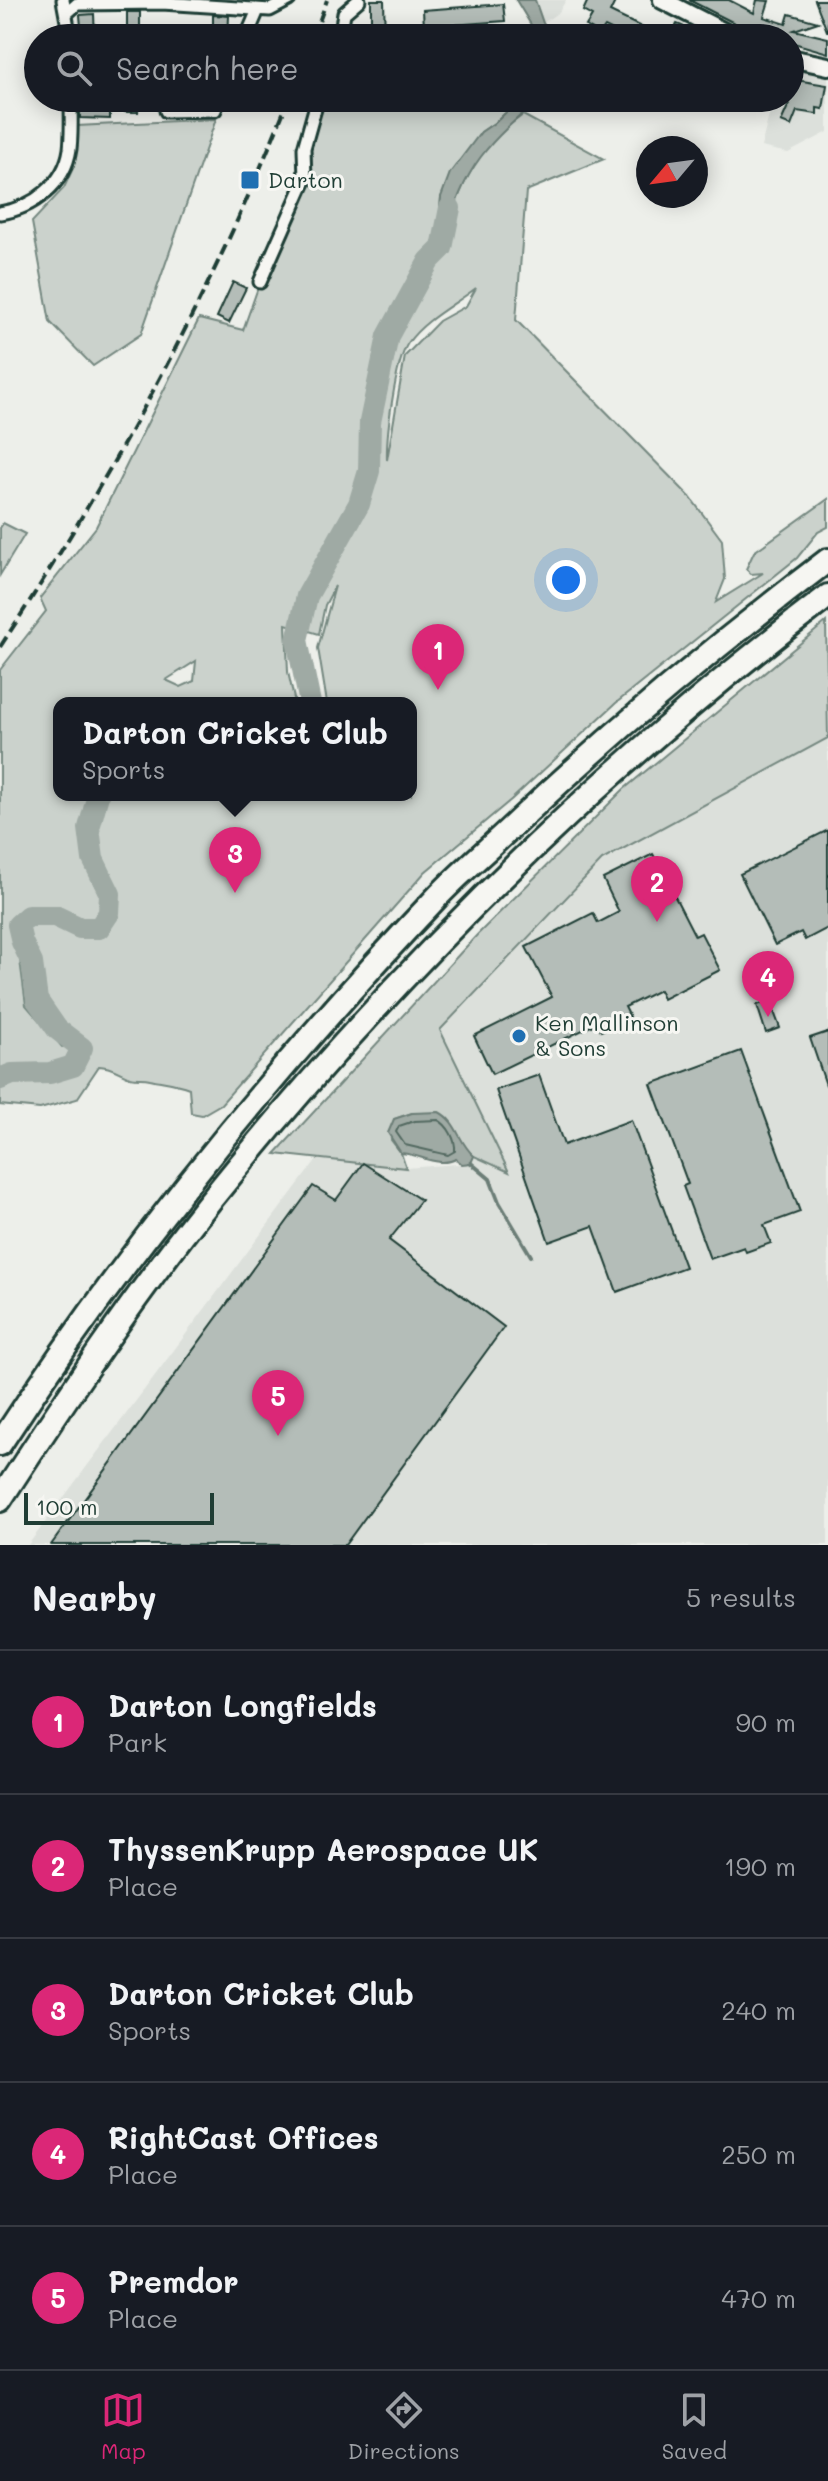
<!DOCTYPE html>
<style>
:root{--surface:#171b24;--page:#20242c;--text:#f1f3f6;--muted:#9ea1a6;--line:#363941;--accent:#db2777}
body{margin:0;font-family:Mali,sans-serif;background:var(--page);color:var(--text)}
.compass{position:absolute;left:636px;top:136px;width:72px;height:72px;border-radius:50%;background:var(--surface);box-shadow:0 4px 20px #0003;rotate:241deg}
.scale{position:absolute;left:24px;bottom:20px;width:190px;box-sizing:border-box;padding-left:8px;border:4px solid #1f3d34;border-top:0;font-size:22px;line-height:28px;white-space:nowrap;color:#1f3d34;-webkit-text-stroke:6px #f6f6f2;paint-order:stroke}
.you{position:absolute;left:566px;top:580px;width:28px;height:28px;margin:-20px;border:6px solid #fff;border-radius:50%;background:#1a73e8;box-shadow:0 0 0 12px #1a73e833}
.badge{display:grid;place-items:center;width:52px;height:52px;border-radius:50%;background:var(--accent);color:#fff;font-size:26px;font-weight:700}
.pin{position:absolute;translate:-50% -66px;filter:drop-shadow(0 2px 4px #0008)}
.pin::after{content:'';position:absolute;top:42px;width:28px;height:24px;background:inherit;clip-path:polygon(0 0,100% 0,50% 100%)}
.popup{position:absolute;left:53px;top:697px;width:364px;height:104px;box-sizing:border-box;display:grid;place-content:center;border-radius:16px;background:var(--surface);filter:drop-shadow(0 2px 6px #0005);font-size:26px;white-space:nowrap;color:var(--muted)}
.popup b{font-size:30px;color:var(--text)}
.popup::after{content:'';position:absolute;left:50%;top:100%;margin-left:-16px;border:16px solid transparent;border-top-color:var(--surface)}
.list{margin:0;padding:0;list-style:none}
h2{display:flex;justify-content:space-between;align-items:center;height:104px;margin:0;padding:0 32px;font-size:34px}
h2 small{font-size:26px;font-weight:400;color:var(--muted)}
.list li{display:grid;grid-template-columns:52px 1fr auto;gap:24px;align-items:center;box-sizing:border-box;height:144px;padding:0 32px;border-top:2px solid var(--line)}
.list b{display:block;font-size:30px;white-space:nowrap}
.list p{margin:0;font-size:26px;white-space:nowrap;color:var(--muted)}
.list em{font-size:26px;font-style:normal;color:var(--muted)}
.icon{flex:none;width:44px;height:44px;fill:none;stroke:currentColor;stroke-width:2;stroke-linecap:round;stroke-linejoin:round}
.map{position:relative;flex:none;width:828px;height:1545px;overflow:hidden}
.search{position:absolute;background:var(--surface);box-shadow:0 4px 20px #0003;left:24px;right:24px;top:24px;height:88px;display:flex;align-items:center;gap:20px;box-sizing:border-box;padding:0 28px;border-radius:44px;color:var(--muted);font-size:30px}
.sheet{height:824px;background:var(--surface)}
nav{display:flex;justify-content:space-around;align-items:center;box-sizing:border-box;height:112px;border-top:2px solid var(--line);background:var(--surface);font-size:22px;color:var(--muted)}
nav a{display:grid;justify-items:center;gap:4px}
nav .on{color:var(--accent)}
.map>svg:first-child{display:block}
.built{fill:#dce0db}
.green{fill:#cbd2cc;stroke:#758880;stroke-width:2;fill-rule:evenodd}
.water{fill:#9faaa4;stroke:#6c7e77;stroke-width:2}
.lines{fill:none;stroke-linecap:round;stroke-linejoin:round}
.shore{stroke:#526961;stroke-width:2}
.stream{stroke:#6c7e77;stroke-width:4}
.river{stroke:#9faaa4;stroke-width:22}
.building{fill:#b4bdb8;stroke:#1f3d34;stroke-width:2}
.street-casing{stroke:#1f3d34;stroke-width:17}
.secondary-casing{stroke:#1f3d34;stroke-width:22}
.highway-casing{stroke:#1f3d34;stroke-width:28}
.street{stroke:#f6f6f2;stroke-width:11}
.secondary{stroke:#f6f6f2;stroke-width:16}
.highway{stroke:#f6f6f2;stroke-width:22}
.rail{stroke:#1f3d34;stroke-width:4;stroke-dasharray:12 6;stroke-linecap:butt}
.poi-dot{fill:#1f6fb2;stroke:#f6f6f2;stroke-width:3}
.labels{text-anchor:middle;stroke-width:6;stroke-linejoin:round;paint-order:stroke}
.poi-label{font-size:22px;fill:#1f3d34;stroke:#f6f6f2;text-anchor:start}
</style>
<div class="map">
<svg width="828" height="1545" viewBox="0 0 828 1545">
<rect width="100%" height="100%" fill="#edefea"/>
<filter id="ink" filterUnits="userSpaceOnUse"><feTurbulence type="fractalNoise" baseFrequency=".0125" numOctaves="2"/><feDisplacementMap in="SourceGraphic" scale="16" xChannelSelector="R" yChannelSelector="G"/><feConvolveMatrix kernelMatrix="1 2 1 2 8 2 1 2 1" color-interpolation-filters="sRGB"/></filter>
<g filter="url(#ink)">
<g class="built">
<path d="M536 0H566L559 12 543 23Z"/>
<path d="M790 66 828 73V132L788 153 761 147 772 103 791 99Z"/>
<path d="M828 738V1545H28L317 1159 406 1168 471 1163 474 1156 509 1171 440 1030 602 860Z"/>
</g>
<g class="green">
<path d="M328 98H521L497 121 481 132 441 197 438 236 447 235C457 187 481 143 523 115L604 159 526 191 516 320 690 497 722 540 725 579 716 602 763 573 751 574 746 569 754 552 828 499V527L818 532 797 558 616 703 512 799 425 872 221 1104 202 1115 191 1113 189 1088C176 1083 163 1082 150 1079 143 1077 137 1079 130 1077 119 1073 111 1066 99 1066L77 1099 40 1109 0 1105V670L46 611 40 598 96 527 199 319 243 330 260 282 305 180 310 138ZM476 288 466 306 439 321 405 356 387 460C386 436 395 363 408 343 424 320 454 305 476 288ZM335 586 318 648 327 703H411V795H59V703H295L288 672 286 624 319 634 325 605ZM196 661 194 681 181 687 166 680ZM25 935 27 946 43 975 42 991 59 1022 84 1042 62 1047 26 1005 18 945Z"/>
<path d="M216 119 141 334 93 366 50 322 32 222 64 188 74 166 77 126Z"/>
<path d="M3 523 25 534 0 575V528Z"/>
<path d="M826 622 828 738 602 860 440 1030 509 1172 474 1156 465 1148 461 1140 426 1113H412L394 1119 391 1140 401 1153 406 1168 275 1154 477 935 624 789Z"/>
</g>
<g class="water">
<path d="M516 0H535L543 23 554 38H539Z"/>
<path d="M521 98H541C491 140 461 168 447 236L438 237 441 197 450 173 481 132 497 121Z"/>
<path d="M439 1112C458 1122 458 1142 474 1156L471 1163 462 1164 456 1159C439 1168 419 1154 401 1153L388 1133 394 1119 412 1113Z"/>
</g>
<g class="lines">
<path class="shore" d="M438 1120C448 1125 456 1140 455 1151L448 1155 405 1145 396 1132 399 1126 414 1121Z"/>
<path class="stream" d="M471 1163 490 1179 499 1202 531 1256"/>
<g class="river">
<path d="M310 703 297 640 307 596 359 504 369 471 370 422 388 336 429 261 442 248 450 208"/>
<path d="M0 1079 12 1074 50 1073 73 1066 82 1048 57 1029 37 1000 32 963 22 942 18 925 28 916H55L80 928H99L109 913 110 894 93 859 89 828 98 795"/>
</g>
</g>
<g class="building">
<path d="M371 0H384L385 38H371Z"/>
<path d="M588 0H616L610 12 664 38H628L605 27 600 34 586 26 592 16 583 11Z"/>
<path d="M689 0H729L754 13 757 0 769 1 764 17 786 24 789 14 818 22 794 30 828 38V53L790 42V38H776L748 30Z"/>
<path d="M815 0H828V31H827Z"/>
<path d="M503 4 505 21 424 27 423 10Z"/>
<rect x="127" y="12" width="13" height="26"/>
<path d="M94 14 95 38H82L80 15Z"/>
<path d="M213 15 229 16 228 38H213Z"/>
<path d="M677 24 682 26 704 38H670Z"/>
<path d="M796 80 827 85 823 109 817 108V114L797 111 791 126 781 122 793 95Z"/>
<path d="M126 98H139L138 112H125Z"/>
<path d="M80 103 110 105V119L80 118Z"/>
<path d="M233 282 246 288 229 323 217 317Z"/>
<path d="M828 830V928L805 940 801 932 775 945 740 874Z"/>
<path d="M653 854 695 936 701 933 720 970 663 999 659 990 625 1007 630 1017 601 1031 597 1023 492 1074 474 1036 552 997 526 947 593 913 598 923 619 912 603 879Z"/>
<path d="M770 1001 780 1028 766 1033 757 1005Z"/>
<path d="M828 1032V1085H826L810 1038Z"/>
<path d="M741 1051 800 1212 764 1225 771 1243 746 1252 744 1247 710 1259 683 1186 688 1184 651 1084Z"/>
<path d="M539 1075 564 1145 631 1120 685 1267 617 1292 593 1226 549 1242 496 1090Z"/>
<path d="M363 1163 421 1200 389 1240 504 1327 345 1545H51L313 1186 336 1200Z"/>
</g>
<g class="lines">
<defs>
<g id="street">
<path d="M63 0 70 38"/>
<path d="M67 13 77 4 162 3 270 10 289 0"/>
<path d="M246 38 258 10"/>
<path d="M340 38 344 13 359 0"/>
<path d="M166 111 215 110 220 98"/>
<path d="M0 213C33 208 65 184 70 149 72 132 71 115 71 98"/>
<path d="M260 282 305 180 304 148 318 98"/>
</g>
<g id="secondary">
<path d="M662 0 736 38"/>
<path d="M790 58 828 66"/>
</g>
<g id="highway">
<path d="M0 1444C128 1247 277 1066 439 895 464 869 493 845 519 820 618 727 720 642 828 560"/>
<path d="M0 1500C66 1398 134 1296 210 1201 391 976 598 771 828 596"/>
</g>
</defs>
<use href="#street" class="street-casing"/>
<use href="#secondary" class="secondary-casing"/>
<use href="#highway" class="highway-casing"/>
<use href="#street" class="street"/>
<use href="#secondary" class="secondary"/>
<use href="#highway" class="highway"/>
<g class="rail">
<path d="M313 38 327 0"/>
<path d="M0 647C114 474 213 291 289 98"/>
</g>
</g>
</g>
<g class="poi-dot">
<rect x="240" y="170" width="20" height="20" rx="4"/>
<circle cx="519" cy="1036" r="8"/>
</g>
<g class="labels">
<g class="poi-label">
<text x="268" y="188">Darton</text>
<text x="535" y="1031">Ken Mallinson<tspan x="535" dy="25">&amp; Sons</tspan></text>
</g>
</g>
</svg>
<svg class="compass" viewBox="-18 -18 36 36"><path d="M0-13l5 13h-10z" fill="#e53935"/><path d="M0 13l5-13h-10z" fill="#9ea1a6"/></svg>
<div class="scale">100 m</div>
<div class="you"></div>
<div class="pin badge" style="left:438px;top:690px">1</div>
<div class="pin badge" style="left:657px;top:922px">2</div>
<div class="pin badge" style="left:235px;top:893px">3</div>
<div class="popup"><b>Darton Cricket Club</b>Sports</div>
<div class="pin badge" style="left:768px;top:1017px">4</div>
<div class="pin badge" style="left:278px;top:1436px">5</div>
<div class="search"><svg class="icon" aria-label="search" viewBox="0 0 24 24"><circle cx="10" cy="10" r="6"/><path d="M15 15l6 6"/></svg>Search here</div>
</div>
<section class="sheet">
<h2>Nearby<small>5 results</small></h2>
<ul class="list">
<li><span class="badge">1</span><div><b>Darton Longfields</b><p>Park</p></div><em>90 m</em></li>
<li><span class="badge">2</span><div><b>ThyssenKrupp Aerospace UK</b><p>Place</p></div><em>190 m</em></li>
<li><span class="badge">3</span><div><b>Darton Cricket Club</b><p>Sports</p></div><em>240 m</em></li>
<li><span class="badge">4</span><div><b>RightCast Offices</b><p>Place</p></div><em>250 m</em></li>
<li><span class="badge">5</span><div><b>Premdor</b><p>Place</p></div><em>470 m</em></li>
</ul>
</section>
<nav>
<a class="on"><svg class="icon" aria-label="map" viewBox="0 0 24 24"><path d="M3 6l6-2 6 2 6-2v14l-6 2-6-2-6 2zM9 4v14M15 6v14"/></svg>Map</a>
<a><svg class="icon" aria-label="directions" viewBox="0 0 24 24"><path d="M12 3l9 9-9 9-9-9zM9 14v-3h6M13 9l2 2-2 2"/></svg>Directions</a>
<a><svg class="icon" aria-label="saved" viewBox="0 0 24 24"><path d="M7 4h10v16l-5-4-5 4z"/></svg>Saved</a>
</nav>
